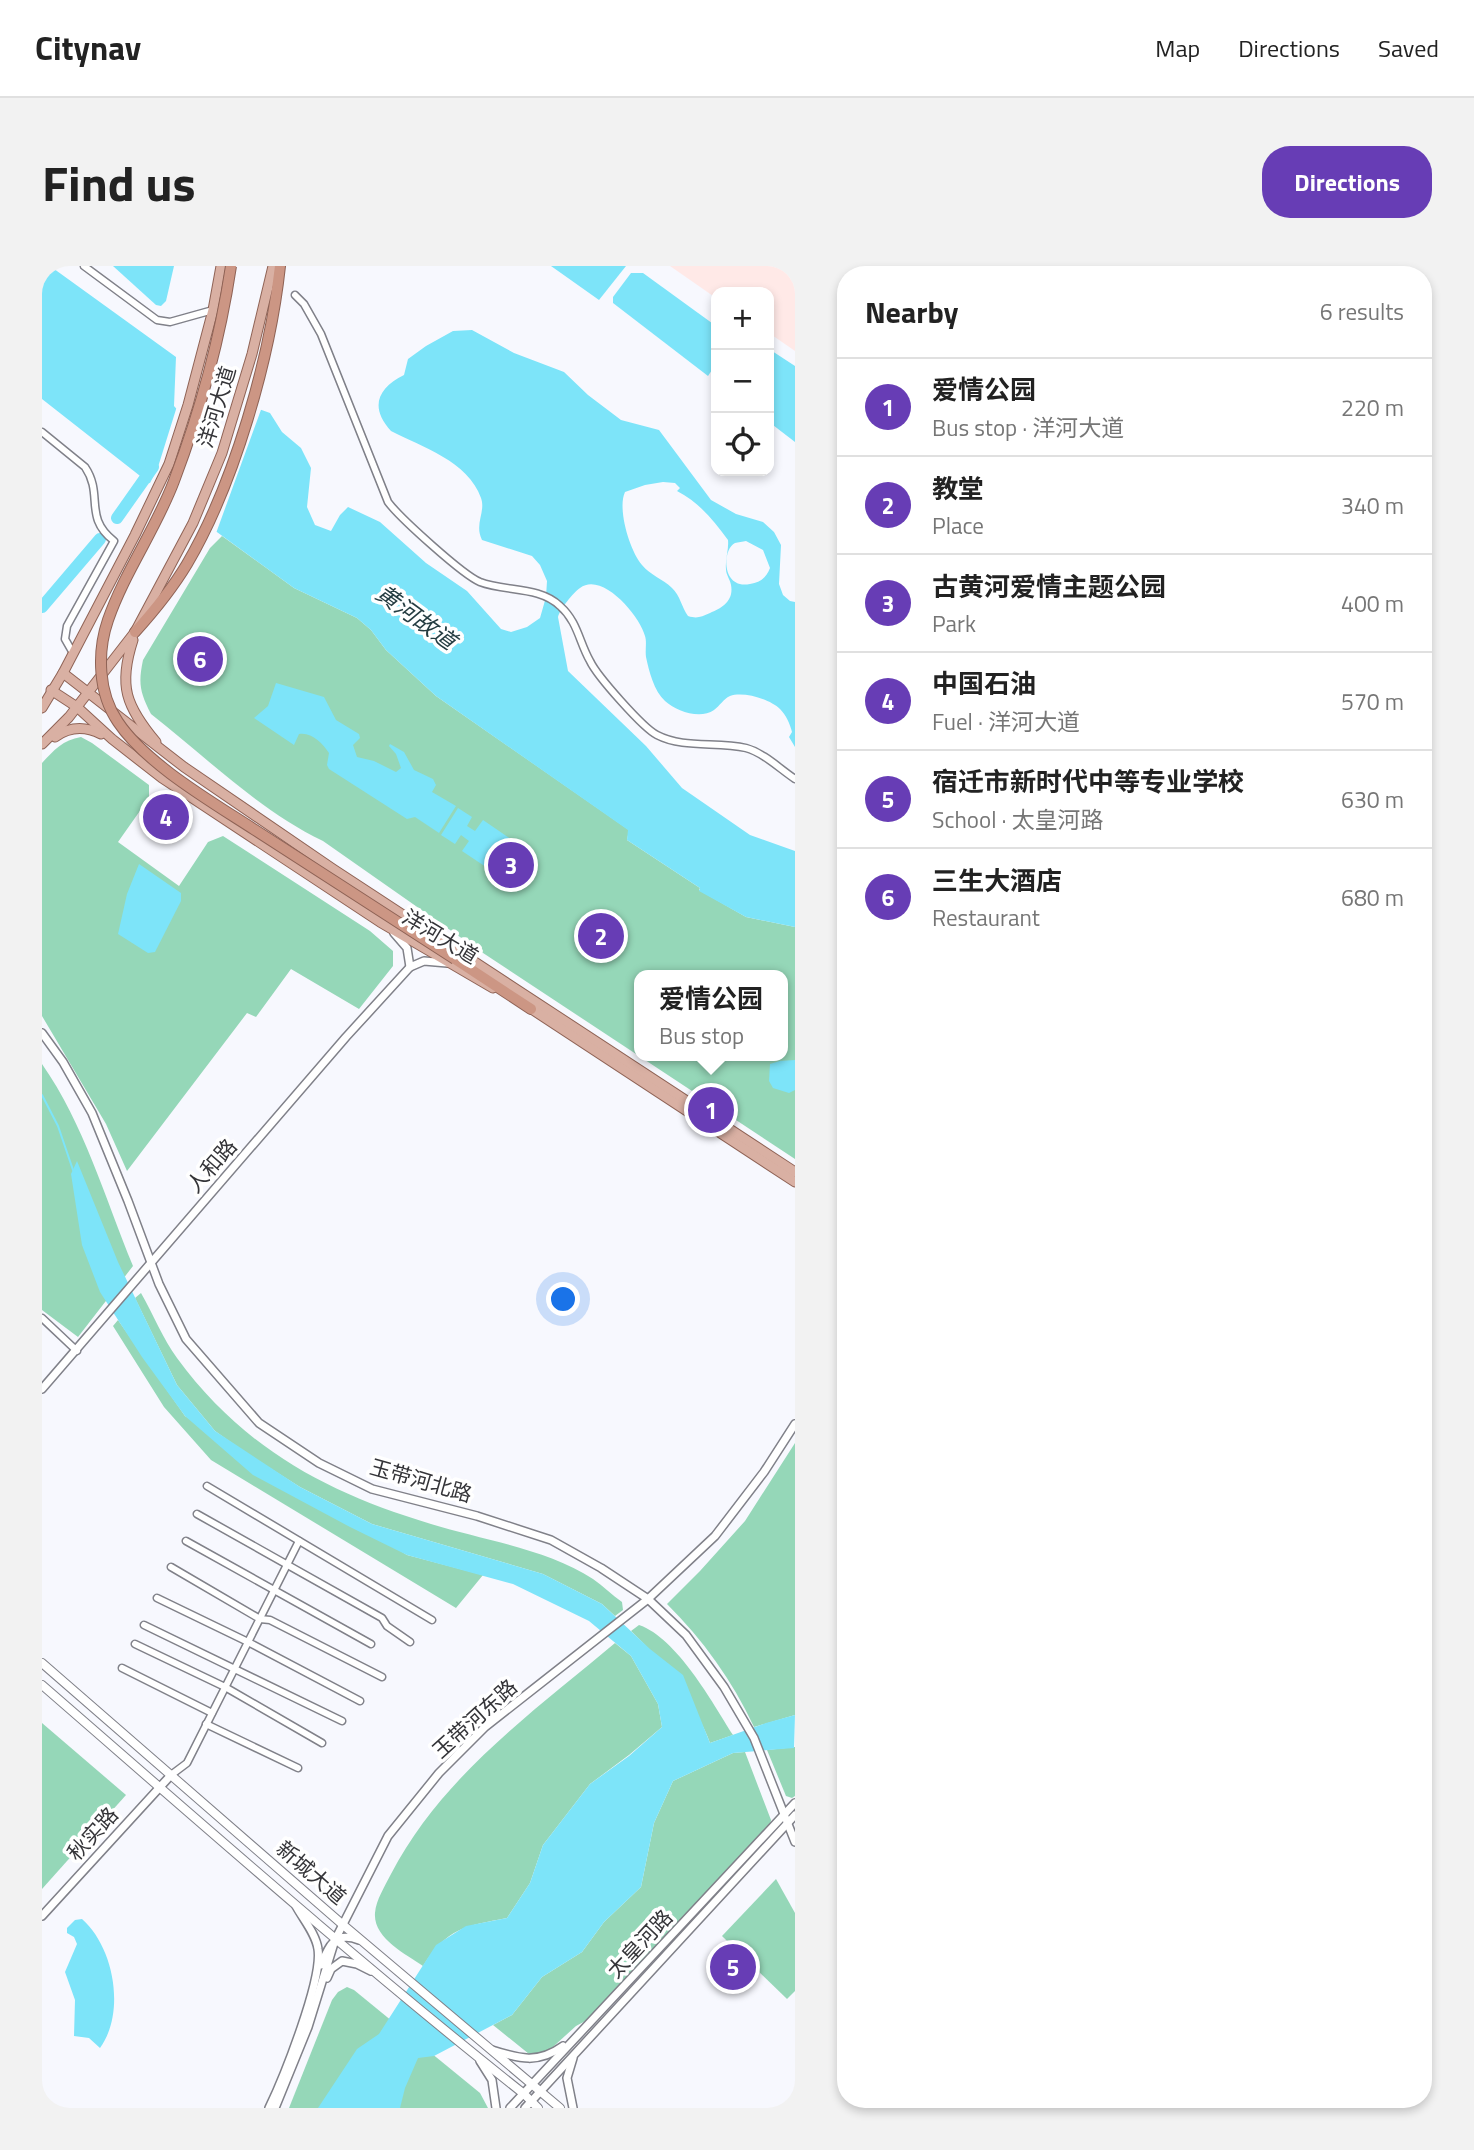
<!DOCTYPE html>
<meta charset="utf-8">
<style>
:root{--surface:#fff;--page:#f2f2f2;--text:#222;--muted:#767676;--line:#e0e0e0;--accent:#673db5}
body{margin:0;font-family:"Titillium Web","Noto Sans SC",sans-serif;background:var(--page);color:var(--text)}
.controls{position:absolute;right:21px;top:21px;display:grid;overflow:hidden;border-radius:14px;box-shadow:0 4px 10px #0003}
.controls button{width:63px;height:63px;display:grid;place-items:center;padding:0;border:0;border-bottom:2px solid var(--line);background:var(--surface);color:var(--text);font:35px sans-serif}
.you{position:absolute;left:522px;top:1034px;width:24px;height:24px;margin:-18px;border:5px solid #fff;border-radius:50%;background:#1a73e8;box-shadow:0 0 0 10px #1a73e833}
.badge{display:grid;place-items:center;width:46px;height:46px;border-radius:50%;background:var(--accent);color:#fff;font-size:23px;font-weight:700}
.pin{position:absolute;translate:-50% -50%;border:4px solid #fff;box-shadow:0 2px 7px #0006}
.popup{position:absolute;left:592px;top:704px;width:154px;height:91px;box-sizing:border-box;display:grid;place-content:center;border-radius:14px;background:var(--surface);filter:drop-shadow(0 2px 5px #0005);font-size:23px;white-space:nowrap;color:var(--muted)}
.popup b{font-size:26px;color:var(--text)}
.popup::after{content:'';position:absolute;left:50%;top:100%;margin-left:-14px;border:14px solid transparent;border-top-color:var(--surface)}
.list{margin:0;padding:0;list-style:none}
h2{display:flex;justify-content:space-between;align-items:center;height:91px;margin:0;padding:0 28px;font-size:30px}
h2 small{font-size:23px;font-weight:400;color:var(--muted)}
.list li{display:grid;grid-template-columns:46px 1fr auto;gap:21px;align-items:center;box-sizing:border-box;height:98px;padding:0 28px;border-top:2px solid var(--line)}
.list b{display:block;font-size:26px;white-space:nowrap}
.list p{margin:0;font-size:23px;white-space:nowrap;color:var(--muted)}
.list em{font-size:23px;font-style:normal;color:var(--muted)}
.icon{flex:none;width:38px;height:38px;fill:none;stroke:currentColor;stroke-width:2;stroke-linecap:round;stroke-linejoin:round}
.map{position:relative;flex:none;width:753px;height:1842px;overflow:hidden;border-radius:28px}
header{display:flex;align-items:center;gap:42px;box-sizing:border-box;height:98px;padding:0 35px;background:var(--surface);border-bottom:2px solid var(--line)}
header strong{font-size:33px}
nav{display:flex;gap:38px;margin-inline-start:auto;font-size:24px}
.intro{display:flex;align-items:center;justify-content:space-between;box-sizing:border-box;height:168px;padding:0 42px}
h1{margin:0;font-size:49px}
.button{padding:18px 32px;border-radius:28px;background:var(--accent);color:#fff;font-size:24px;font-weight:700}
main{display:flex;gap:42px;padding:0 42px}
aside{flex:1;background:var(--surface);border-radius:28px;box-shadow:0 4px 10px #0003}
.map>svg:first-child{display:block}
.industrial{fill:#ffe9e7}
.green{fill:#95d7b8;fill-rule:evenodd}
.water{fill:#7de4f9;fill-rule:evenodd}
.pier{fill:#f7f8fe}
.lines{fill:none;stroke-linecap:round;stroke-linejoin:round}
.stream{stroke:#7de4f9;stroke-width:2}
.river{stroke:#7de4f9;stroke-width:12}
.minor-casing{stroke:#808189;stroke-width:9}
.tertiary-casing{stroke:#808189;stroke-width:10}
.secondary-casing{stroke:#808189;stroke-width:10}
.primary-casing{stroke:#8f6356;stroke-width:11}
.trunk-casing{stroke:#8f6356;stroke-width:12}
.minor{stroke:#fff;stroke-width:6}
.tertiary{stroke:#fff;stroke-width:7}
.secondary{stroke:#fff;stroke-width:8}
.primary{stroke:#d9b0a3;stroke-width:9}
.trunk{stroke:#cc9684;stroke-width:10}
.trunk-bridge-casing{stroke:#8f6356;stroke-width:12;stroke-linecap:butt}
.trunk-bridge{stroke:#cc9684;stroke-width:10}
.labels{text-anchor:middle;stroke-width:7;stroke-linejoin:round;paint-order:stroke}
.street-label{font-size:21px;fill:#353539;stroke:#fff}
.water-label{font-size:23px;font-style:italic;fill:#253d42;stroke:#fff}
</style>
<header>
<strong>Citynav</strong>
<nav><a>Map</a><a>Directions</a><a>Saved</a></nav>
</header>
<div class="intro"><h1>Find us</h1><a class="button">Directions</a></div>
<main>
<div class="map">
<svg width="753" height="1842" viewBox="0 0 753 1842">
<rect width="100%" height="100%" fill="#f7f8fe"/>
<path class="industrial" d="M628 0H753V85L727 67V26H674V32Z"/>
<g class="green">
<path d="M180 270 252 322 315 352 329 364 344 384 394 430 587 564 585 574 658 622 657 624 704 651 753 661V893L438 685 281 575C217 544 165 492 109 448 98 426 96 418 101 394L168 282ZM597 709H741V790H597Z"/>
<path d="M39 471 50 477 107 519V532L76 576 137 620 166 576 181 570 328 665 351 685V700L317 743 249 703 214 751 205 747 85 905 64 858 0 750V497C12 484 21 474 39 471Z"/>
<path d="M0 798C42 858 63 932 91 1000L36 1071 0 1044Z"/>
<path d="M99 1027C111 1048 121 1073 135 1092 201 1182 285 1227 389 1258 441 1274 505 1283 551 1313 561 1320 570 1329 580 1336L581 1344 573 1350 560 1338 501 1308 330 1258 258 1221 204 1187 173 1165 135 1119 93 1032Z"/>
<path d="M76 1054 143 1150 365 1289 441 1309 414 1342 169 1194 122 1141 71 1060Z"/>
<path d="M753 1177V1449L712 1461C690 1414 661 1374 625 1338L658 1305 703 1255Z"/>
<path d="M597 1359C635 1372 670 1436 691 1469L668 1477C656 1441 617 1391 589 1365Z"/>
<path d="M573 1377 589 1390 616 1438 620 1461 587 1489 548 1518 501 1579 488 1617 465 1652C423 1660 405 1662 381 1700 364 1688 331 1672 333 1647 334 1634 343 1620 349 1608 400 1510 491 1446 573 1377Z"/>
<path d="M0 1457 84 1529 0 1623Z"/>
<path d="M753 1481V1530L750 1532 744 1530 725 1484Z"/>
<path d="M703 1486 729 1554 728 1560 551 1751 534 1760 502 1789 487 1788 451 1759 470 1749 500 1711 540 1686 562 1656 599 1621 612 1557 631 1515 691 1487Z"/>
<path d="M734 1613 753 1647V1725L745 1733 680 1670Z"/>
<path d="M305 1721 312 1724 438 1827 446 1842H247L290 1734 296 1726Z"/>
</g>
<g class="water">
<path d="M0 0H8L134 91 132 140 159 170 200 137 228 147 240 166 259 182 269 202 265 241 273 259 289 265 298 249 306 241 338 256 384 297 425 325 459 363 469 366 485 361 498 352 504 331 505 315 498 299 490 290 440 274C432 258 444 246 439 232 426 195 380 181 349 165 327 141 336 122 362 109L366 93 384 80 411 65 430 64 472 87 522 106 546 129 579 154 617 164 669 234 694 248 721 256 732 266 739 279 737 318 741 329 748 335 753 336V481L747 471 750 466C748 458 744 449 738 443 728 433 701 425 688 430 681 433 678 440 672 444 658 454 634 445 623 435 612 425 607 405 604 391 603 384 605 376 603 370 598 350 560 305 538 322 531 327 518 343 516 351L526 405 604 480 640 522 708 569 753 585V661L704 651 657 625 658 622 585 574 586 564 394 430 344 384 329 364 315 352 252 322 102 213 0 133ZM621 216 633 217 638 222 635 225C658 237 671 254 686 274 687 284 683 293 684 303 684 309 688 313 689 319 692 335 680 342 668 347 659 351 655 353 646 350 640 342 638 329 630 322 621 313 608 309 600 299 588 285 575 243 583 226L603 219ZM704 275 721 284 728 302C724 312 719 316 708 318 679 324 680 283 693 277 696 276 701 276 704 275Z"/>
<path d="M71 0H132L124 35 119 40 114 39Z"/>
<path d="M509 0H584L557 34Z"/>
<path d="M589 7H601L674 60V98L666 110 571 37V31Z"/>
<path d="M727 83 753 100V176L727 156Z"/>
<path d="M234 417 282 431 294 454 317 468 318 472 311 479 315 491 332 495 354 506 359 502 354 488 347 480 348 478 362 486 372 504 391 513 394 519 390 526 414 540 397 567 373 551 365 553 287 503 285 499 287 487C280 477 270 466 257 468L252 479 212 452 226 440Z"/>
<path d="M416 542 430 551 425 560 433 565 441 554 470 574 450 605 420 585 427 575 419 569 413 578 399 569Z"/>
<path d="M97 598 139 627V635L113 686 106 687 76 668 85 628Z"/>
<path d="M753 794V824L747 827 731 822 727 815 728 798 738 795Z"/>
<path d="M35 895 76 996 135 1119 173 1165 258 1221 330 1258 501 1308 560 1338 608 1383 641 1409 668 1477 724 1457 753 1449 752 1482 691 1487 631 1515 612 1557 599 1621 562 1656 540 1686 500 1711 470 1749 392 1790 376 1792 363 1822 358 1842H276L315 1783 337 1768 394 1679 424 1660 465 1652 488 1617 501 1579 548 1518 587 1490 620 1461 616 1438 589 1390 547 1355 471 1318 365 1289 308 1261 211 1209 143 1150 100 1091 58 1026 40 979 29 908Z"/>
<path d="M40 1653C72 1681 84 1746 58 1782L47 1772 32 1770 33 1734 23 1706 35 1678 32 1671 25 1667V1662L33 1654Z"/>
</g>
<path class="pier" d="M182 123 220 141 173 270 106 221 116 201 136 137 159 164 169 132Z"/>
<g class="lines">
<path class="stream" d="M0 829 16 860 31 904"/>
<g class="river">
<path d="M75 252 111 201"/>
<path d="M0 341 58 273"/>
</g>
<defs>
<g id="minor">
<path d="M42 0 115 54 128 56 171 44"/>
<path d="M253 29 262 38 279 68 346 236C358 252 421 309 438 316 464 326 497 320 518 340 536 356 537 376 548 395 555 410 601 462 615 469 642 483 675 475 704 482 722 487 738 503 753 513"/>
<path d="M0 166 43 201C62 229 41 251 72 275L25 360 23 373 31 387"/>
<path d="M0 1052 35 1085"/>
<path d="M165 1220 390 1354"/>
<path d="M155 1248 340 1352 345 1360 368 1376"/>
<path d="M144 1275 329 1378"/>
<path d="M129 1301 218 1353 228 1354 340 1411"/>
<path d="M115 1332 206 1376 318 1435"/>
<path d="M102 1359 300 1455"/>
<path d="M93 1378 183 1421 280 1477"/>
<path d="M80 1402 170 1447"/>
<path d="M164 1458 256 1502"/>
<path d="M129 1509 145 1497 257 1275"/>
</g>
<g id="tertiary">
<path d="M352 667 365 682 368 701 382 695 405 697"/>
<path d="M0 767 21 796 50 847 86 935 117 1018 144 1073 217 1157 277 1197 330 1223 435 1250 509 1274 559 1302 606 1333 644 1369 682 1421 712 1472 753 1576"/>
<path d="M0 1123 304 771 368 701"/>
<path d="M0 1650 129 1509"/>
<path d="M279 1699C287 1679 293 1665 317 1674"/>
<path d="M285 1712 289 1703 300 1695 315 1698 329 1705"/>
<path d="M450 1784C478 1793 496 1798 521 1780"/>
<path d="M531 1792 525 1812 531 1842"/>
<path d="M438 1795 450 1814 454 1842"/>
<path d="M227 1842C242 1811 281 1713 276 1683 274 1668 261 1653 254 1640"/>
<path d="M233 1842 266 1761 293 1674 346 1570 397 1507 443 1461 606 1333 673 1270 722 1206 753 1158"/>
<path d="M468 1842 753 1537"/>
<path d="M483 1842 753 1549"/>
</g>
<g id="secondary">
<path d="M0 1397 300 1658 518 1842"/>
<path d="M0 1419C159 1557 317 1697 482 1828L496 1842"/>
</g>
<g id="primary">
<path d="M91 374C76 420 84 440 114 476"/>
<path d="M21 407 142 501 291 603 753 906"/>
<path d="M9 424 35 441 70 473 120 512 338 656 451 722"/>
<path d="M0 442 21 407 93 269 127 198 146 139 171 44 179 0"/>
<path d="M13 471C27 461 43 460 59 468"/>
<path d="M0 478 27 451 93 366 151 257 180 187 210 88 231 0"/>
<path d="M485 740 753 916"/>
</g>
<g id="trunk">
<path d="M93 366C112 345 130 323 145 298 192 218 228 93 238 0"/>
<path d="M413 693 489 743"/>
</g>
</defs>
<use href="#minor" class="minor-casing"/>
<use href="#tertiary" class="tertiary-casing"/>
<use href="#secondary" class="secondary-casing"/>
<use href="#primary" class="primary-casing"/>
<use href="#trunk" class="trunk-casing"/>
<use href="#minor" class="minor"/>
<use href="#tertiary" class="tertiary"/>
<use href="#secondary" class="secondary"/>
<use href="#primary" class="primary"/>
<use href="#trunk" class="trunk"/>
<defs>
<path id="trunk-bridge" d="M189 0C178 73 158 146 132 215 114 263 83 305 66 354 55 386 56 427 76 456 104 498 170 536 213 564 279 607 346 650 413 693"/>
</defs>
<use href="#trunk-bridge" class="trunk-bridge-casing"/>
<use href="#trunk-bridge" class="trunk-bridge"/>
</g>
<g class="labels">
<g class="street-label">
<text transform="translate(175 141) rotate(-73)" y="7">洋河大道</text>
<text transform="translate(398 671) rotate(31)" y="7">洋河大道</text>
<text transform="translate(170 900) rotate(-49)" y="7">人和路</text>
<text transform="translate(379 1215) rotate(16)" y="7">玉带河北路</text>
<text transform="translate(433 1453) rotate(-42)" y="7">玉带河东路</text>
<text transform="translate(51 1568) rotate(-48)" y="7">秋实路</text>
<text transform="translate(269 1607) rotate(41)" y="7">新城大道</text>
<text transform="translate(598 1678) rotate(-47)" y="7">太皇河路</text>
</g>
<g class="water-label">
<text transform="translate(374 351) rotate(36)" y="8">黄河故道</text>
</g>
</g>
</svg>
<div class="controls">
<button>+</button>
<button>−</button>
<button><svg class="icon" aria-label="locate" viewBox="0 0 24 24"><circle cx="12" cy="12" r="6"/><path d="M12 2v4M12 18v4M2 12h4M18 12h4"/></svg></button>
</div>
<div class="you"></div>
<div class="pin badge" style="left:669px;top:844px">1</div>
<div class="popup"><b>爱情公园</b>Bus stop</div>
<div class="pin badge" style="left:559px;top:670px">2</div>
<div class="pin badge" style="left:469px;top:599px">3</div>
<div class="pin badge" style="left:124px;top:551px">4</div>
<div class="pin badge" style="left:691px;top:1701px">5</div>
<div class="pin badge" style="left:158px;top:393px">6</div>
</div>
<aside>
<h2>Nearby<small>6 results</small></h2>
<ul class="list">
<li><span class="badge">1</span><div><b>爱情公园</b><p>Bus stop · 洋河大道</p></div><em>220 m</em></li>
<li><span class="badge">2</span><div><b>教堂</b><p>Place</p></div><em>340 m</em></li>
<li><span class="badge">3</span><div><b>古黄河爱情主题公园</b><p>Park</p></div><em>400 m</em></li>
<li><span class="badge">4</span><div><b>中国石油</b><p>Fuel · 洋河大道</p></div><em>570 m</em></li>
<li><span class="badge">5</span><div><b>宿迁市新时代中等专业学校</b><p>School · 太皇河路</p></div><em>630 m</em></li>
<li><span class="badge">6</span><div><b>三生大酒店</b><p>Restaurant</p></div><em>680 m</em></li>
</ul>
</aside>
</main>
